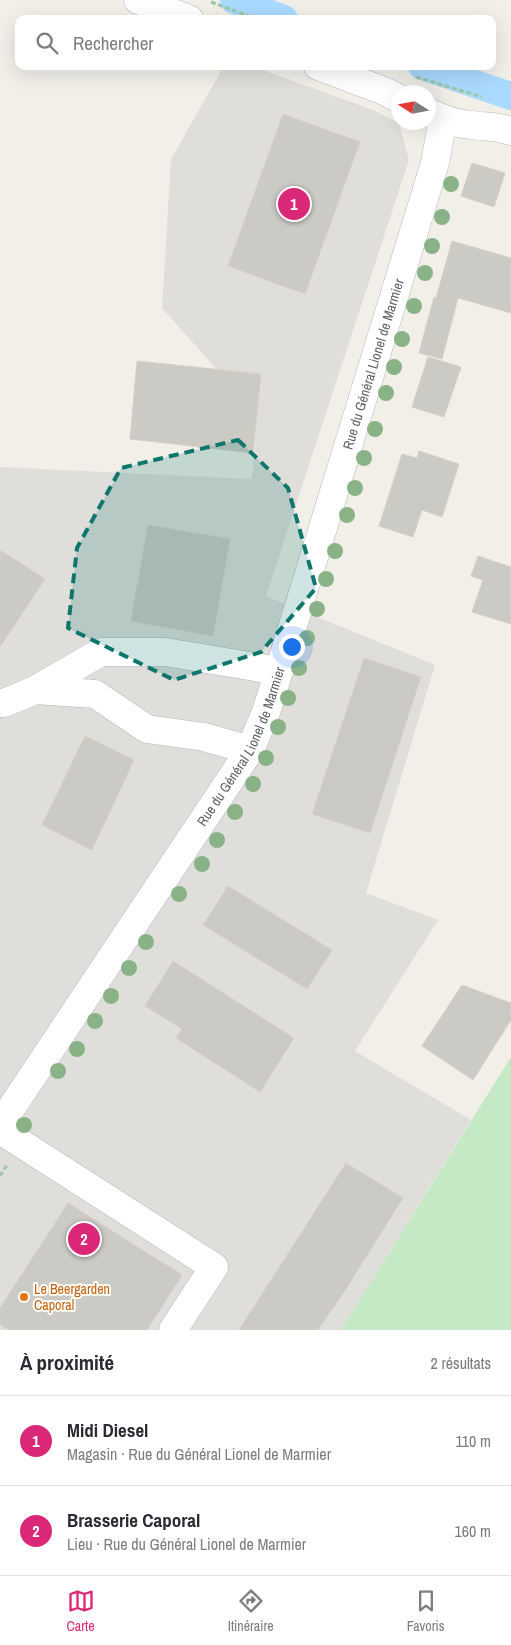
<!DOCTYPE html>
<html lang="fr">
<meta charset="utf-8">
<style>
:root{--surface:#fff;--page:#f7f7f7;--text:#2b2b33;--muted:#7c7c81;--line:#e1e1e2;--accent:#db2777}
body{margin:0;font-family:"Archivo Narrow",sans-serif;background:var(--page);color:var(--text)}
.compass{position:absolute;left:391px;top:85px;width:45px;height:45px;border-radius:50%;background:var(--surface);box-shadow:0 5px 20px #0002;rotate:281deg}
.you{position:absolute;left:291px;top:646px;width:18px;height:18px;margin:-12px;border:4px solid #fff;border-radius:50%;background:#1a73e8;box-shadow:0 0 0 8px #1a73e833}
.badge{display:grid;place-items:center;width:32px;height:32px;border-radius:50%;background:var(--accent);color:#fff;font-size:16px;font-weight:700}
.pin{position:absolute;translate:-50% -50%;border:2px solid #fff;box-shadow:0 1px 5px #0006}
.list{margin:0;padding:0;list-style:none}
h2{display:flex;justify-content:space-between;align-items:center;height:65px;margin:0;padding:0 20px;font-size:21px}
h2 small{font-size:16px;font-weight:400;color:var(--muted)}
.list li{display:grid;grid-template-columns:32px 1fr auto;gap:15px;align-items:center;box-sizing:border-box;height:90px;padding:0 20px;border-top:1px solid var(--line)}
.list b{display:block;font-size:19px;white-space:nowrap}
.list p{margin:0;font-size:16px;white-space:nowrap;color:var(--muted)}
.list em{font-size:16px;font-style:normal;color:var(--muted)}
.icon{flex:none;width:28px;height:28px;fill:none;stroke:currentColor;stroke-width:2;stroke-linecap:round;stroke-linejoin:round}
.map{position:relative;flex:none;width:511px;height:1330px;overflow:hidden}
.search{position:absolute;background:var(--surface);box-shadow:0 5px 20px #0002;left:15px;right:15px;top:15px;height:55px;display:flex;align-items:center;gap:12px;box-sizing:border-box;padding:0 18px;border-radius:10px;color:var(--muted);font-size:19px}
.sheet{height:245px;background:var(--surface)}
nav{display:flex;justify-content:space-around;align-items:center;box-sizing:border-box;height:70px;border-top:1px solid var(--line);background:var(--surface);font-size:14px;color:var(--muted)}
nav a{display:grid;justify-items:center;gap:2px}
nav .on{color:var(--accent)}
.map>svg:first-child{display:block}
.industrial{fill:#e0deda}
.green{fill:#c5e8c5}
.lines{fill:none;stroke-linecap:round;stroke-linejoin:round}
.canal{stroke:#aadaff;stroke-width:28}
.building{fill:#cccac5;stroke:#d6d1c6}
.minor-casing{stroke:#b5b8bc;stroke-width:29}
.path{stroke:#9cc7a9;stroke-width:3;stroke-dasharray:5 2.5;stroke-linecap:butt}
.minor{stroke:#fff;stroke-width:28}
.tree{fill:#89b387}
.marked{fill:#0f766e;fill-opacity:0.2;stroke:#0f766e;stroke-width:4;stroke-dasharray:10 6;stroke-linejoin:round}
.food-dot{fill:#e8710a;stroke:#fff;stroke-width:2}
.labels{text-anchor:middle;stroke-width:4;stroke-linejoin:round;paint-order:stroke}
.street-label{font-size:14px;fill:#5f6368;stroke:#fff}
.food-label{font-size:14px;fill:#c56008;stroke:#fff;text-anchor:start}
</style>
<div class="map">
<svg width="511" height="1330" viewBox="0 0 511 1330">
<rect width="100%" height="100%" fill="#f1efe8"/>
<path class="industrial" d="M224 66H251L373 110 399 123 409 160 266 596 435 665 366 893 438 920 355 1051 471 1120 341 1330H0V467L252 479 257 414 162 308 171 159Z"/>
<path class="green" d="M511 1057V1330H341Z"/>
<g class="lines">
<g class="canal">
<path d="M234 0 284 19"/>
<path d="M422 66 511 96"/>
</g>
</g>
<g class="building">
<path d="M283 114 360 142 305 294 228 266Z"/>
<path d="M472 163 505 173 494 207 461 196Z"/>
<path d="M452 241 511 258V313L458 298 442 359 419 353 434 297 436 298Z"/>
<path d="M428 357 461 367 444 417 412 407Z"/>
<path d="M137 361 261 374 253 453 130 439Z"/>
<path d="M419 451 459 464 442 517 422 510 413 537 379 526 402 454 417 458Z"/>
<path d="M148 525 230 539 213 636 131 621Z"/>
<path d="M0 550 45 579 0 647Z"/>
<path d="M478 556 511 567V624L472 612 483 580 471 576Z"/>
<path d="M364 658 421 677 370 833 312 814Z"/>
<path d="M85 736 134 760 92 850 42 825Z"/>
<path d="M228 886 332 950 307 989 203 925Z"/>
<path d="M173 961 294 1038 260 1092 176 1038 182 1029 145 1006Z"/>
<path d="M462 985 511 1003V1020L473 1080 422 1046Z"/>
<path d="M346 1163 403 1198 346 1289 318 1330H239Z"/>
<path d="M68 1203 182 1275 147 1330H9L0 1324V1308Z"/>
</g>
<g class="lines">
<defs>
<g id="minor">
<path d="M138 0 189 19"/>
<path d="M318 66 384 91 398 98"/>
<path d="M428 112C442 119 456 124 471 125 486 127 497 126 511 131"/>
<path d="M35 690 95 694 147 729 204 737 250 750"/>
<path d="M0 703H4L35 690 101 652H165L279 671"/>
<path id="s1" d="M0 1125 250 750 266 712 279 671 435 163 443 119"/>
<path d="M0 1130 214 1267 173 1330"/>
</g>
</defs>
<use href="#minor" class="minor-casing"/>
<g class="path">
<path d="M211 2 257 19"/>
<path d="M416 77 482 97"/>
<path d="M0 1176 7 1165"/>
</g>
<use href="#minor" class="minor"/>
</g>
<g class="tree">
<circle cx="451" cy="184" r="8"/>
<circle cx="442" cy="217" r="8"/>
<circle cx="432" cy="246" r="8"/>
<circle cx="425" cy="273" r="8"/>
<circle cx="414" cy="306" r="8"/>
<circle cx="402" cy="339" r="8"/>
<circle cx="394" cy="367" r="8"/>
<circle cx="386" cy="393" r="8"/>
<circle cx="375" cy="429" r="8"/>
<circle cx="364" cy="458" r="8"/>
<circle cx="355" cy="488" r="8"/>
<circle cx="347" cy="515" r="8"/>
<circle cx="335" cy="551" r="8"/>
<circle cx="326" cy="579" r="8"/>
<circle cx="317" cy="609" r="8"/>
<circle cx="307" cy="638" r="8"/>
<circle cx="299" cy="668" r="8"/>
<circle cx="288" cy="698" r="8"/>
<circle cx="278" cy="727" r="8"/>
<circle cx="266" cy="758" r="8"/>
<circle cx="253" cy="784" r="8"/>
<circle cx="235" cy="812" r="8"/>
<circle cx="217" cy="840" r="8"/>
<circle cx="202" cy="864" r="8"/>
<circle cx="179" cy="894" r="8"/>
<circle cx="146" cy="942" r="8"/>
<circle cx="129" cy="968" r="8"/>
<circle cx="111" cy="996" r="8"/>
<circle cx="95" cy="1021" r="8"/>
<circle cx="77" cy="1049" r="8"/>
<circle cx="58" cy="1071" r="8"/>
<circle cx="24" cy="1125" r="8"/>
</g>
<path class="marked" d="M238 440 288 488 316 588 261 652 174 680 68 628 77 548 121 468Z"/>
<circle class="food-dot" cx="24" cy="1297" r="5"/>
<g class="labels">
<g class="street-label">
<text dy="5" stroke="none"><textPath href="#s1" startOffset="856">Rue du Général Lionel de Marmier</textPath></text>
<text dy="5" stroke="none"><textPath href="#s1" startOffset="450">Rue du Général Lionel de Marmier</textPath></text>
</g>
<g class="food-label">
<text x="34" y="1294">Le Beergarden<tspan x="34" dy="16">Caporal</tspan></text>
</g>
</g>
</svg>
<svg class="compass" viewBox="-18 -18 36 36"><path d="M0-13l5 13h-10z" fill="#e53935"/><path d="M0 13l5-13h-10z" fill="#7c7c81"/></svg>
<div class="you"></div>
<div class="pin badge" style="left:294px;top:204px">1</div>
<div class="pin badge" style="left:84px;top:1239px">2</div>
<div class="search"><svg class="icon" aria-label="search" viewBox="0 0 24 24"><circle cx="10" cy="10" r="6"/><path d="M15 15l6 6"/></svg>Rechercher</div>
</div>
<section class="sheet">
<h2>À proximité<small>2 résultats</small></h2>
<ul class="list">
<li><span class="badge">1</span><div><b>Midi Diesel</b><p>Magasin · Rue du Général Lionel de Marmier</p></div><em>110 m</em></li>
<li><span class="badge">2</span><div><b>Brasserie Caporal</b><p>Lieu · Rue du Général Lionel de Marmier</p></div><em>160 m</em></li>
</ul>
</section>
<nav>
<a class="on"><svg class="icon" aria-label="map" viewBox="0 0 24 24"><path d="M3 6l6-2 6 2 6-2v14l-6 2-6-2-6 2zM9 4v14M15 6v14"/></svg>Carte</a>
<a><svg class="icon" aria-label="directions" viewBox="0 0 24 24"><path d="M12 3l9 9-9 9-9-9zM9 14v-3h6M13 9l2 2-2 2"/></svg>Itinéraire</a>
<a><svg class="icon" aria-label="saved" viewBox="0 0 24 24"><path d="M7 4h10v16l-5-4-5 4z"/></svg>Favoris</a>
</nav>
